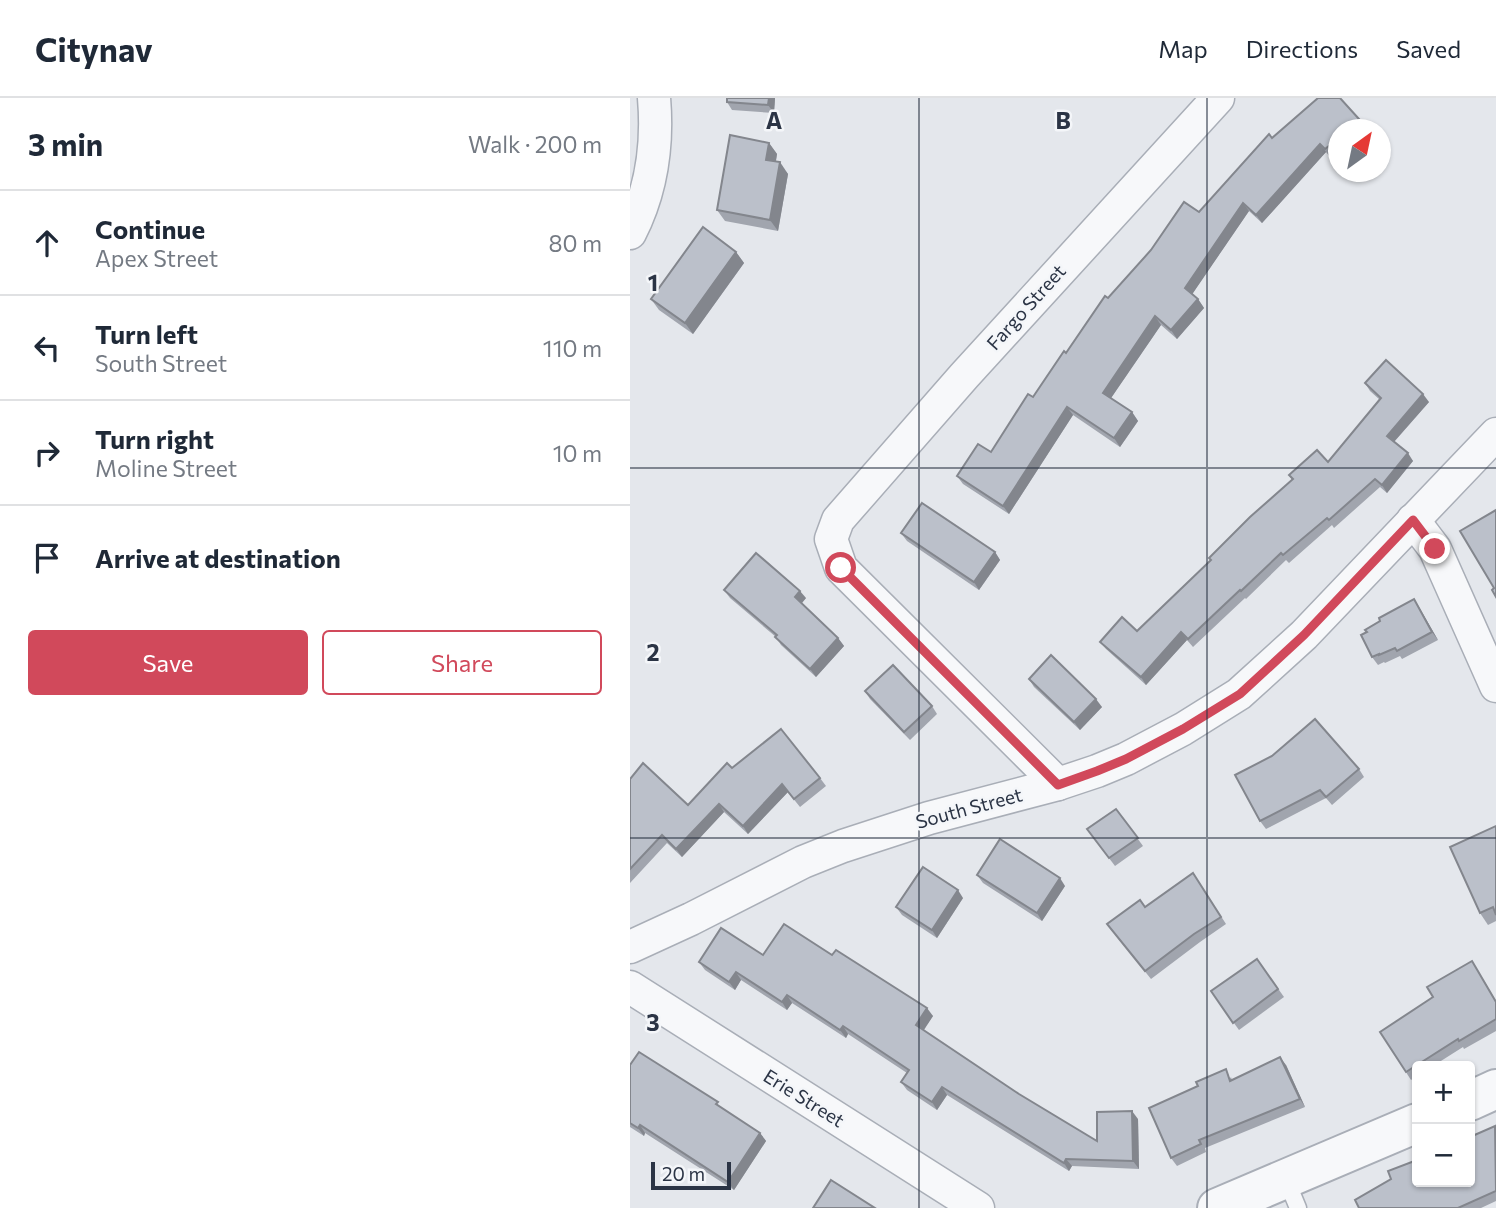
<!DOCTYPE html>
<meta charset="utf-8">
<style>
:root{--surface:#fff;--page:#f6f6f7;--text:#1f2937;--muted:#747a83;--line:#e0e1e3;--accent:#d1495b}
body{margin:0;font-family:Commissioner,sans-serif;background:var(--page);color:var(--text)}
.controls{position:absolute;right:21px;bottom:21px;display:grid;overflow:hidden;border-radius:7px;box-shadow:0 2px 5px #0004}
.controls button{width:63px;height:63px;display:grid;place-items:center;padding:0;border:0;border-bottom:2px solid var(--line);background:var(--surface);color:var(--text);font:35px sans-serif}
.compass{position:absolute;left:698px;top:21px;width:63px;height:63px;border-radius:50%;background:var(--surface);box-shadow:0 2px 5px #0004;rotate:33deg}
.scale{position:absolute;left:21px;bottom:18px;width:80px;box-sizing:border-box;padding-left:7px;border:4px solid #2b3445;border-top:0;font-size:19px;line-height:24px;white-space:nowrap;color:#2b3445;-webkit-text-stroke:5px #f4f6f9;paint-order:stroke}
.stop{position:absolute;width:21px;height:21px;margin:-16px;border:5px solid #d1495b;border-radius:50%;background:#fff}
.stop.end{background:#d1495b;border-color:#fff;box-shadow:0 2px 7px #0008}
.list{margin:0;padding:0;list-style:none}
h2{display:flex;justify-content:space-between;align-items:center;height:91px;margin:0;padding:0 28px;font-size:30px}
h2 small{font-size:23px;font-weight:400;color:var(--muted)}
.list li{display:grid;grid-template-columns:46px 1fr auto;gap:21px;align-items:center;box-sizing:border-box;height:105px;padding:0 28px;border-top:2px solid var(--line)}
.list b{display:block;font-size:26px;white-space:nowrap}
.list p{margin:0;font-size:23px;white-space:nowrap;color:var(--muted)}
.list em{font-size:23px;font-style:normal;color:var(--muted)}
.actions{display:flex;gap:14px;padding:21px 28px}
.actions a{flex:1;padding:16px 0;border:2px solid var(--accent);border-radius:7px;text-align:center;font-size:24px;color:var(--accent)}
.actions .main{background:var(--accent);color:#fff}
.icon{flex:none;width:38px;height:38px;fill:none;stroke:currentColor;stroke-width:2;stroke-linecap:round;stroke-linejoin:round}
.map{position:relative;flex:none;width:866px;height:1110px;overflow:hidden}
header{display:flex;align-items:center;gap:42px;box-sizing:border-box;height:98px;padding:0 35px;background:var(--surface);border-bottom:2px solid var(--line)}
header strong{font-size:33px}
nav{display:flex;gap:38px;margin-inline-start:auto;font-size:24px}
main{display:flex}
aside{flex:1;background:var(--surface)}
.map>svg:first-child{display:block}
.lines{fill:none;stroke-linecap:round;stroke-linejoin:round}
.service-casing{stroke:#a9aeb7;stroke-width:19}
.minor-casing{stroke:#a9aeb7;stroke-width:35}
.tertiary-casing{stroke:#a9aeb7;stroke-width:42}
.service{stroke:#f7f8fa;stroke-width:16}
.minor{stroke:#f7f8fa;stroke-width:32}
.tertiary{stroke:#f7f8fa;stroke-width:38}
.wall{fill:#a1a5ae}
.shaded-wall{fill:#83868d}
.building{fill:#bbc0ca;stroke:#83868d;stroke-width:2}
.route{stroke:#d1495b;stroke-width:9}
.grid{fill:none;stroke:#2b3445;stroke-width:2;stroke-opacity:0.55}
.labels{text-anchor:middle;stroke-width:5;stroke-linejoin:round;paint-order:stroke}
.street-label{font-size:19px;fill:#2b3445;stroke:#f4f6f9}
.grid-label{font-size:23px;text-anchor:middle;font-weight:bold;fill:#2b3445;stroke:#f4f6f9;stroke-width:5;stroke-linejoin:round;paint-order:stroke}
</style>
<header>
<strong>Citynav</strong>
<nav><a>Map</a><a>Directions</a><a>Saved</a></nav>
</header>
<main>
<aside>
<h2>3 min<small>Walk · 200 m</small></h2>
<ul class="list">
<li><svg class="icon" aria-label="ahead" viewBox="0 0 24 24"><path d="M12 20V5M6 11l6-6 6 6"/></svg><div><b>Continue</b><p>Apex Street</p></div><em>80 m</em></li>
<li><svg class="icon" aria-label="left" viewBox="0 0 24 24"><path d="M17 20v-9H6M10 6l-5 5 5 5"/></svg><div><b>Turn left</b><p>South Street</p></div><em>110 m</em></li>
<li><svg class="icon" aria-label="right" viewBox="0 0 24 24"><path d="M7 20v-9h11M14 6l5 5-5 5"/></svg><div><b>Turn right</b><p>Moline Street</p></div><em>10 m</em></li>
<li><svg class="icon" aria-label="arrive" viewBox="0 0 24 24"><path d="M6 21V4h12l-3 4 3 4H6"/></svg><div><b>Arrive at destination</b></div></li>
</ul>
<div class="actions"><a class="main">Save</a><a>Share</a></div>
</aside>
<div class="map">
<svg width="866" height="1110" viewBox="0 0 866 1110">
<rect width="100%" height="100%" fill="#e4e7ec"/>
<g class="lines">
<defs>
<path id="service" d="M656 1081 668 1110"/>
<g id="minor">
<path d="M0 135C22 92 28 47 24 0"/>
<path d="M783 422 805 451 866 588"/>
<path d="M428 686 211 470 201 441 208 422 334 278 588 0"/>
<path d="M0 849 61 821 173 764 213 748 299 720 428 686 467 673 496 661 553 631 609 596 674 537 866 336"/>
<path d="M0 889 348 1110"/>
</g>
<g id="tertiary">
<path d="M840 1003 866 991"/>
<path d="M587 1110 787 1025"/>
</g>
</defs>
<use href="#service" class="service-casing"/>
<use href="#minor" class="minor-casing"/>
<use href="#tertiary" class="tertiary-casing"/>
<use href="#service" class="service"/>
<use href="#minor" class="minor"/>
<use href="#tertiary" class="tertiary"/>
</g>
<g class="wall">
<path d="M145 0 144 15 102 12 97 4Z"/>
<path d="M729 21 735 30 733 32H709V53L701 60 696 54 632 125 619 113 562 196 568 201 574 210 547 241 531 227 481 300 502 314 508 323 490 349 443 317 379 416 333 386 327 378 361 354 478 200 569 114 642 40Z"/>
<path d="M139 45 147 56 146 63 158 76 148 133 95 123 87 112Z"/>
<path d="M106 154 114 165 63 236 29 212 21 201Z"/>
<path d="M735 285 799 304 764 344 783 363 757 395 750 389 704 430 702 427 659 465 656 462 616 501 615 500 563 549 557 542 516 587 476 551 470 544 507 533 581 463 662 382 659 377 698 364 750 302 740 293Z"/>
<path d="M271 435 365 454 370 462 349 492 277 443Z"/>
<path d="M94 492 176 500 172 505 208 540 214 548 186 579 151 547 146 539 100 500Z"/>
<path d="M784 501 808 542 772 561 770 558 755 565 754 564 748 567 742 559 737 534 750 523Z"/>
<path d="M399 581 472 609 450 632 404 589Z"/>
<path d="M235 593 302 608 307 616 280 642 240 601Z"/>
<path d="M102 670 190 680 196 688 170 709 158 694 118 736 94 714 52 759 37 745 0 785V681L58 707Z"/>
<path d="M729 671 734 679 702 707 696 700 636 731 630 723Z"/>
<path d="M486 711 513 748 485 768 457 731Z"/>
<path d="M866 728V823L858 827 850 815Z"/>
<path d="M563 775 596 826 570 844 521 881 477 826 515 809Z"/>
<path d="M347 777 435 788 412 823 353 785Z"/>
<path d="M333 800 307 840 272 817 266 809Z"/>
<path d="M133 857H202L303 918 293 932 389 996 467 1043 508 1021 509 1071 442 1068 439 1073 317 997 307 1012 277 992 271 984 277 975 218 936 216 940 162 905 157 912 111 882 105 892 75 872 69 864Z"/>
<path d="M627 861 654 899 609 932 581 893Z"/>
<path d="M847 871 866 903V933L834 951 833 949 803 968H787V978L781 982 750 934Z"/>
<path d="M0 967 93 1011 130 1035 136 1043 104 1092 15 1035 14 1038 0 1029Z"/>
<path d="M656 967 675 1009 575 1050 576 1054 547 1068 541 1060 601 979 602 982Z"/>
<path d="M866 1028V1103L851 1110H729L787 1084Z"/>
</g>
<g class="shaded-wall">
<path d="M139 0H145L144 15 138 7Z"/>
<path d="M139 45 147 56 144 73 136 62Z"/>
<path d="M690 46 696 54 632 125 626 117Z"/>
<path d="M150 64 158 76 148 133 140 122Z"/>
<path d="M613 105 619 113 561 198 555 190Z"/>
<path d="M106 154 114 165 63 236 55 225Z"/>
<path d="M568 201 574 210 547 241 541 232Z"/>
<path d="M525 218 531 227 479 303 473 295Z"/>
<path d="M793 296 799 304 762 346 757 338Z"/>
<path d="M437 309 443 317 379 416 373 408Z"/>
<path d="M502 314 508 323 490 349 484 340Z"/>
<path d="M778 355 783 363 757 395 752 387Z"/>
<path d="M365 454 370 462 349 492 344 484Z"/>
<path d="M170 493 176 500 170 507 165 499Z"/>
<path d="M784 501 789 509 808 542 802 534Z"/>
<path d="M551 534 557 542 516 587 511 579Z"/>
<path d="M208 540 214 548 186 579 180 571Z"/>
<path d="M466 601 472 609 450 632 444 624Z"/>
<path d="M152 686 158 694 118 736 113 728Z"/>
<path d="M89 706 94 714 52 759 46 751Z"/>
<path d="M430 780 435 788 412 823 407 815Z"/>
<path d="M328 792 333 800 307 840 302 832Z"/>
<path d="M106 874 111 882 105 892 99 884Z"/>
<path d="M157 897 162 905 157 912 152 904Z"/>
<path d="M297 910 303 918 292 935 286 927Z"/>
<path d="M213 928 218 936 216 940 210 932Z"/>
<path d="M650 959 656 967 675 1009 670 1001Z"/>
<path d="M312 989 317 997 307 1012 302 1004Z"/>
<path d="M502 1013 508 1021 509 1071 503 1063Z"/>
<path d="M10 1027 15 1035 14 1038 8 1030Z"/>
<path d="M130 1035 136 1043 104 1092 98 1084Z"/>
<path d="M436 1061 442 1068 439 1073 434 1065Z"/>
</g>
<g class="building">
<path d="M97 0H139L138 7 97 4Z"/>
<path d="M688 0H710L729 21 718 32H709V40L695 51 690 46 626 117 613 105 555 190 568 201 541 232 525 218 473 295 502 314 484 340 437 309 373 408 327 378 348 346 361 354 398 296 403 299 434 253 436 255 475 198 478 200 521 152 554 104 569 114 639 36 642 40Z"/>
<path d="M100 37 139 45 136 62 150 64 140 122 87 112Z"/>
<path d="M73 129 106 154 55 225 21 201Z"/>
<path d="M756 262 793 296 757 338 778 355 752 387 745 381 699 422 697 420 653 457 651 455 611 493 610 492 558 541 551 534 511 579 470 544 492 519 507 533 581 462 579 460 620 419 663 381 659 377 687 352 698 364 751 300 735 285Z"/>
<path d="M292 405 365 454 344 484 271 435Z"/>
<path d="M866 412V499L862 492 864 490 830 433Z"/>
<path d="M126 455 170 493 165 499 208 540 180 571 145 539 147 537 94 492Z"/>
<path d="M784 501 802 534 767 553 765 550 749 557V556L742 559 731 537 737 534 735 532 750 523 749 520Z"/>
<path d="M421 557 466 601 444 624 399 581Z"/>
<path d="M263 567 302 608 274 634 235 593Z"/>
<path d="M685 621 729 671 696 699 690 692 630 723 605 677 642 658Z"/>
<path d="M151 631 190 680 164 701 152 686 113 728 89 706 46 751 32 737 0 771V681L13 665 58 707 97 665 102 670Z"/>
<path d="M486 711 508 740 479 760 457 731Z"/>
<path d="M866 728V817L863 809 850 815 820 749Z"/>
<path d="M370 741 430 780 407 815 347 777Z"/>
<path d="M293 769 328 792 302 832 266 809Z"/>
<path d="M563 775 591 819 564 836 515 873 477 826 510 802 515 809Z"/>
<path d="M154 826 202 857 206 852 297 910 286 927 389 996 467 1043V1014L502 1013 503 1063 436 1061 434 1065 312 989 302 1004 271 984 279 972 213 928 210 932 157 897 152 904 106 874 99 884 69 864 91 830 133 857Z"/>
<path d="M627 861 648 891 603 925 581 893Z"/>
<path d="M842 863 866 904V921L829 943 828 941 776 974 750 934 803 899 797 889Z"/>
<path d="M9 954 88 1004 86 1006 130 1035 98 1084 10 1027 8 1030 0 1025V967Z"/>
<path d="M650 959 670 1001 569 1042 571 1046 541 1060 519 1010 568 988 566 984 596 971 600 983Z"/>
<path d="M865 1028 866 1093 828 1110H729L725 1102 761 1081 758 1073 787 1062V1084H840V1039Z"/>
<path d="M201 1082 245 1110H183Z"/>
</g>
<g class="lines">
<path class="route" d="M211 470 428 687 467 673 496 661 553 631 610 596 674 537 783 422 805 451"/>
</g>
<path class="grid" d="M289 0V1110M577 0V1110M0 370H866M0 740H866"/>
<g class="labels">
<g class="street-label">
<text transform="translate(396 209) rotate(-48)" y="7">Fargo Street</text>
<text transform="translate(339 710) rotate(-15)" y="7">South Street</text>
<text transform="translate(174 1000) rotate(32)" y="7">Erie Street</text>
</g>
</g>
<g class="grid-label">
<text x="144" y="31">A</text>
<text x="433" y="31">B</text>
<text x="23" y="193">1</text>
<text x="23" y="563">2</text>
<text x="23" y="933">3</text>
</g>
</svg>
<div class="controls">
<button>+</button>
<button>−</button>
</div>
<svg class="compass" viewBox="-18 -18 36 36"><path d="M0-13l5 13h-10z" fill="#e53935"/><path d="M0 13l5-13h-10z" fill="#747a83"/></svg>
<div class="scale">20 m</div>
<div class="stop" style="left:211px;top:470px"></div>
<div class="stop end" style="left:805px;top:451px"></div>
</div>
</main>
